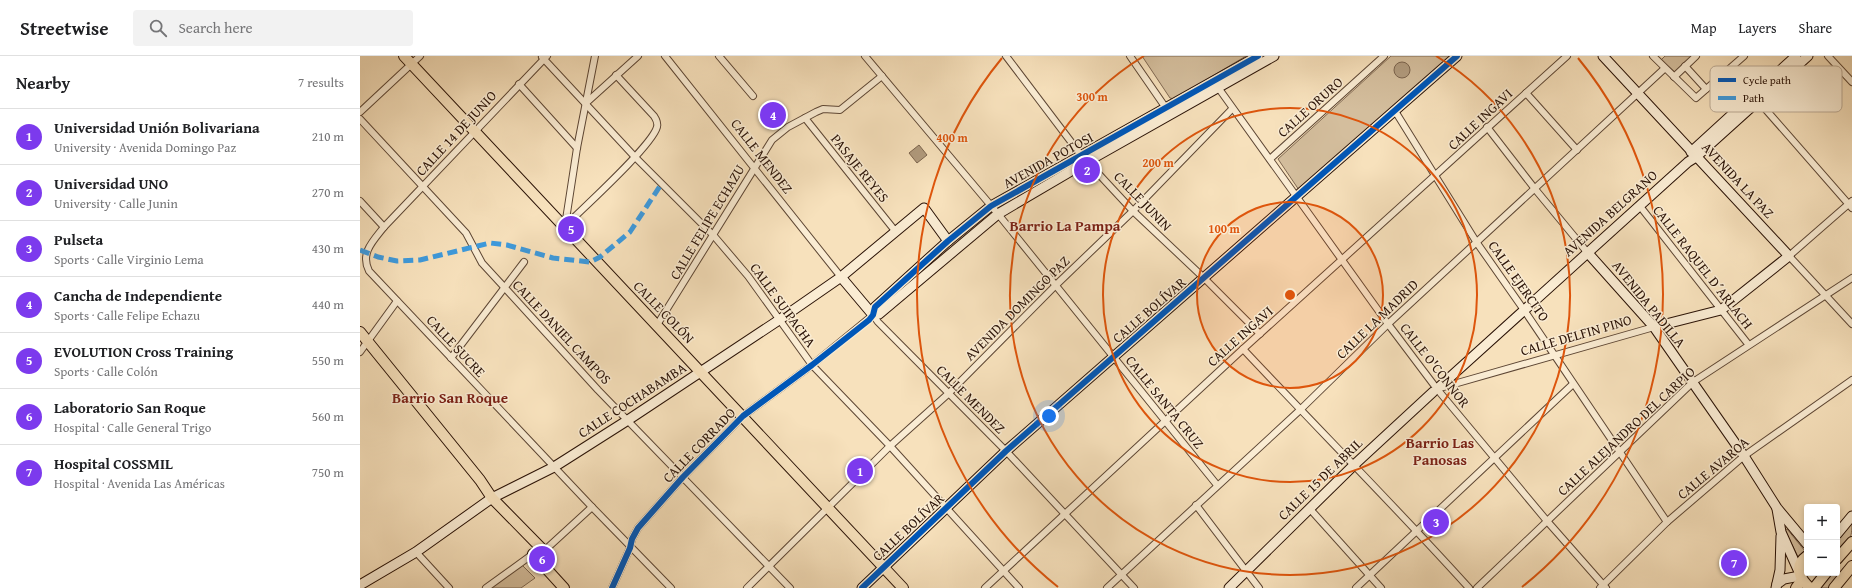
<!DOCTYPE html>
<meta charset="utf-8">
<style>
:root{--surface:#fff;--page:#f2f2f2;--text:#202124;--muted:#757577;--line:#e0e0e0;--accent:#7c3aed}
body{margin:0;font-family:"Gentium Book Plus",serif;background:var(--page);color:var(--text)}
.controls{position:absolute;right:12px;bottom:12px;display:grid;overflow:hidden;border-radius:4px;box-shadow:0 2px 6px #0003}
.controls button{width:36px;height:36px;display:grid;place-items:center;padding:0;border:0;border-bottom:1px solid var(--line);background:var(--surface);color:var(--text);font:20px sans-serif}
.you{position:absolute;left:689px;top:360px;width:14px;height:14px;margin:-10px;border:3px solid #fff;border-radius:50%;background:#1a73e8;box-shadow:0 0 0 6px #1a73e833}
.badge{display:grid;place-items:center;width:26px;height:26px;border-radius:50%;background:var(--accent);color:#fff;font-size:13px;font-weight:700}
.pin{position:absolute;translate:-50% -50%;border:2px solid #fff;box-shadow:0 1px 4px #0006}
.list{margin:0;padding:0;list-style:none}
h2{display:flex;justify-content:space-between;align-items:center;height:52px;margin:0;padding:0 16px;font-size:17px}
h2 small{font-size:13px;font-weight:400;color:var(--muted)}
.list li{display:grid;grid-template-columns:26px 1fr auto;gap:12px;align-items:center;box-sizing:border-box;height:56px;padding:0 16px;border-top:1px solid var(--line)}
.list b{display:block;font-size:15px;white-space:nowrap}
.list p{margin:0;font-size:13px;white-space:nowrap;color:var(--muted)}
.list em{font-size:13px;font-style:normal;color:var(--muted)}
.icon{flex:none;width:22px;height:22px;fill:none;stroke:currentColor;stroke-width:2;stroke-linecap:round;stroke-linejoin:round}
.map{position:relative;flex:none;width:1492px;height:532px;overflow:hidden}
header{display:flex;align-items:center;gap:24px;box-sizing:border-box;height:56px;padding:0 20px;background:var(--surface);border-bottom:1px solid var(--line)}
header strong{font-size:19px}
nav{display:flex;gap:22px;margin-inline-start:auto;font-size:14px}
.search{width:280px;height:36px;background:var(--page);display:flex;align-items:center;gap:10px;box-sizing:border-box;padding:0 14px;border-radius:4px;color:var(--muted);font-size:15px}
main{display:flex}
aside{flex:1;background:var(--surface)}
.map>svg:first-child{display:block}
.green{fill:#d4be9d;stroke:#7f6852}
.water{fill:#b19b7e;stroke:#7b644e}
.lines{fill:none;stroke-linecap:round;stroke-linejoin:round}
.street-casing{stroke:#5d4634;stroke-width:8}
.secondary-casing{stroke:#2a1206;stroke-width:11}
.primary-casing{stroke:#2a1206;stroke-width:12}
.street{stroke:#faecd3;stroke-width:6}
.secondary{stroke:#faecd3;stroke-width:9}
.primary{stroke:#f7e1bc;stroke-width:10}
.quiet{stroke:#3d9add;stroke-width:5;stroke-dasharray:10 5;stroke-linecap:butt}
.cycleway-casing{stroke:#faecd3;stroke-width:8}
.cycleway{stroke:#0057b8;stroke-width:6}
.ring{fill:none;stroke:#de550c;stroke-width:2}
.labels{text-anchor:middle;stroke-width:3;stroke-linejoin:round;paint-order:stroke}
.street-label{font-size:14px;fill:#2a1206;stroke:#faecd3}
.neighbourhood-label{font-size:15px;font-weight:bold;fill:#7a1f14;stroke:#faecd3}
.key{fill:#faecd3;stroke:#bcab96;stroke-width:1}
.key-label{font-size:11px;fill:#2a1206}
.centre{fill:#de550c;stroke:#faecd3;stroke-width:2}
.ring-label{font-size:12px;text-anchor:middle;font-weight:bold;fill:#de550c;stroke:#faecd3;stroke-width:3;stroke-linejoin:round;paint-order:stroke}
</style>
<header>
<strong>Streetwise</strong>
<div class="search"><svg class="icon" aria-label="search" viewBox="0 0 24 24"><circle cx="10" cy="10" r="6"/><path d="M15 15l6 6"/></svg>Search here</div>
<nav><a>Map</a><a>Layers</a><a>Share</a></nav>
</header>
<main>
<aside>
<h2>Nearby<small>7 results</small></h2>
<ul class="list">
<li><span class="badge">1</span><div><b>Universidad Unión Bolivariana</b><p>University · Avenida Domingo Paz</p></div><em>210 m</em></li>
<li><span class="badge">2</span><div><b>Universidad UNO</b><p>University · Calle Junin</p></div><em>270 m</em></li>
<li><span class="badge">3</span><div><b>Pulseta</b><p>Sports · Calle Virginio Lema</p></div><em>430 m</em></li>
<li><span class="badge">4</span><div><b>Cancha de Independiente</b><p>Sports · Calle Felipe Echazu</p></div><em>440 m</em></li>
<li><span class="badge">5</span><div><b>EVOLUTION Cross Training</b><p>Sports · Calle Colón</p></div><em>550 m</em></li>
<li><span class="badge">6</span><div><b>Laboratorio San Roque</b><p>Hospital · Calle General Trigo</p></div><em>560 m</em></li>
<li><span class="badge">7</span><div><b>Hospital COSSMIL</b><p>Hospital · Avenida Las Américas</p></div><em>750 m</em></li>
</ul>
</aside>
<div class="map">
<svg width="1492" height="532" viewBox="0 0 1492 532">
<rect width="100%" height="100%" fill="#f7e1bc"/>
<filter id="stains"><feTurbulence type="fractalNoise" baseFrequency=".005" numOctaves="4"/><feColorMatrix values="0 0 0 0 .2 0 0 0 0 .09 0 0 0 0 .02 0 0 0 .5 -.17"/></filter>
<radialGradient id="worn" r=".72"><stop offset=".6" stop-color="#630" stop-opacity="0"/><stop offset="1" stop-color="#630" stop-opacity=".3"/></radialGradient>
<g class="green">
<path d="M782 0H886L814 43 810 42Z"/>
<path d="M1031 0H1090L939 134 918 103Z"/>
<path d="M1305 0H1332L1315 16 1301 4Z"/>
<path d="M1492 467C1492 481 1490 488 1477 496V485Z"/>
<path d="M1427 473 1445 495 1438 501 1425 474Z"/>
<path d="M162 509 175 522 161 532H130Z"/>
<path d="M1477 512 1480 516V518L1469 532H1460L1471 517H1477Z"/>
</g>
<g class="water">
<circle cx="1042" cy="14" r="8"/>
<path d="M559 89 567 99 557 107 549 97Z"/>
</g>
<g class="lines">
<defs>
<g id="street">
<path d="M187 0 24 171C13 185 0 197 9 215L232 451 311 532"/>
<path d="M305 0 481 221"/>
<path d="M359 0 393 40"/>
<path d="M505 0 638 158 857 429"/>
<path d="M646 0 721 99 773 155 844 222 900 278"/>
<path d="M770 0 808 55"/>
<path d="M1293 0 1336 42 1384 0"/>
<path d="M1468 0 1492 26"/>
<path d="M182 1 275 101 354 180 388 220 452 309 530 390 659 532"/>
<path d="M1325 10 1346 33"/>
<path d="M1368 14 1393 39 1492 152"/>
<path d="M1314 21 1336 0"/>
<path d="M159 28 217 92"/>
<path d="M857 30 1028 268 1077 333 1187 465 1246 532"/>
<path d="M1166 37 1217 94"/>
<path d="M226 47 278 0"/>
<path d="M1035 55 1117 187 1164 254 1307 466"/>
<path d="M0 56 60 0"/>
<path d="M445 62 536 176"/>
<path d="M0 63 106 177 122 207 145 232 238 334 430 532"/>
<path d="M1127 71 1175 133 1227 196"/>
<path d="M910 103 1024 0"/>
<path d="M0 145 24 171"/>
<path d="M1492 145 1429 200 1492 268"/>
<path d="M1279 149 1388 288"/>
<path d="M205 170C222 153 292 90 297 71 298 67 296 63 294 60L256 19"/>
<path d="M205 170 217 92 235 0"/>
<path d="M297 269 412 84 428 71 456 56 463 53 480 54 522 20"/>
<path d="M883 293C958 373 1036 451 1109 532"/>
<path d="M0 296 37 245"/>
<path d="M91 302 164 206"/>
<path d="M1080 332 1294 271"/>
<path d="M836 449 899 532"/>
<path d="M950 453 1021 532"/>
<path d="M184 495 232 451"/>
<path d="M56 496 89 532"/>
<path d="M126 532 173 498"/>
<path d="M252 532 270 492 272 483 278 472 323 421 383 360 452 309 513 259 518 266 646 395 774 532"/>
<path d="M387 532 530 390 588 338 696 229 773 155 872 53"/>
<path d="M625 532 883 293 1207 0"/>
<path d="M747 532 940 354 1028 268 1304 13"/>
<path d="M996 532 1213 328"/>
<path d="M1117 532 1333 326 1492 222"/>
<path d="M1240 532 1307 466 1384 400 1492 324"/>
</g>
<g id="secondary">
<path d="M1243 0 1429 200 1361 254 1294 271"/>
<path d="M1331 96 1436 0"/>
<path d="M1227 196 1294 271 1384 400 1417 452 1447 488"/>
<path d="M481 221 513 259"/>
<path d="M513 259 519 258 638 158 728 105 914 0"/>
<path d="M513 259 515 251 588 185 631 150 898 0"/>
<path d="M1077 333 1328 106 1336 101 1448 0"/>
<path d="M1417 453 1421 476 1439 516"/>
<path d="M1477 478 1492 460"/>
<path d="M1417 528 1424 523 1440 520"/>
<path d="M0 529 56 496 132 442 194 411 268 364 419 264 481 221 564 152 588 185"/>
<path d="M502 532 646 395 1097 0"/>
<path d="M869 532 994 409 1073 336"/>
<path d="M1416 532 1420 514 1421 480"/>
</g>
<g id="primary">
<path d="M44 0 543 532"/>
<path d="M0 276 120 424 132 442 184 495 173 498 204 532"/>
<path d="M1447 500C1433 510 1440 523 1450 532"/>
<path d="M1477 503 1492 486"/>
<path d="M1436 532 1442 524"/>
<path d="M1454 532 1466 517"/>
<path d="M1474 532 1492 510"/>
</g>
</defs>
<use href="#street" class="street-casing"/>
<use href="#secondary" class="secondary-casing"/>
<use href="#primary" class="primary-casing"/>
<use href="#street" class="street"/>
<use href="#secondary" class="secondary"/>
<use href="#primary" class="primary"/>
<path class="quiet" d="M0 194 18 201 37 205 60 204 130 187 147 189 193 202 230 206 240 201 270 176 302 127"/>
<defs>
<g id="cycleway">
<path d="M252 532 270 492 272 483 278 472 323 421 383 360 452 309 509 264 513 259 515 251 588 185 631 150 898 0"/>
<path d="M502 532 646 395 1097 0"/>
</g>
</defs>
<use href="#cycleway" class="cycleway-casing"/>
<use href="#cycleway" class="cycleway"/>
</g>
<circle cx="930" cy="239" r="93" fill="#de550c" fill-opacity=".12"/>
<g class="ring">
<circle cx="930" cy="239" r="93"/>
<circle cx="930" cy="239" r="187"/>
<path d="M1076 0A280 280 0 1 1 784 0"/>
<path d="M698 531A373 373 0 0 1 642 2M1218 2A373 373 0 0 1 1162 531"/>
</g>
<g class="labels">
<g class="street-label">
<text transform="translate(950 51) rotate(-42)" y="5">CALLE ORURO</text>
<text transform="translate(1120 63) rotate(-43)" y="5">CALLE INGAVI</text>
<text transform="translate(96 77) rotate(-47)" y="5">CALLE 14 DE JUNIO</text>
<text transform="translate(402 100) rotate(52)" y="5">CALLE MENDEZ</text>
<text transform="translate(688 104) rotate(-29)" y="5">AVENIDA POTOSI</text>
<text transform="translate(500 112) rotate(51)" y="5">PASAJE REYES</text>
<text transform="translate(1378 124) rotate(47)" y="5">AVENIDA LA PAZ</text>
<text transform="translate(783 145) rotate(46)" y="5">CALLE JUNIN</text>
<text transform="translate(1250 157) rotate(-42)" y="5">AVENIDA BELGRANO</text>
<text transform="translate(347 166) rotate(-59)" y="5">CALLE FELIPE ECHAZU</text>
<text transform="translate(1343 211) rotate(52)" y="5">CALLE RAQUEL D´ARLACH</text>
<text transform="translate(1159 225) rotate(55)" y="5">CALLE EJERCITO</text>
<text transform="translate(1289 248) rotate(51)" y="5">AVENIDA PADILLA</text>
<text transform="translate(423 249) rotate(54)" y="5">CALLE SUIPACHA</text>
<text transform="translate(657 252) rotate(-45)" y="5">AVENIDA DOMINGO PAZ</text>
<text transform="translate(789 254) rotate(-41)" y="5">CALLE BOLÍVAR</text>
<text transform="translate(304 256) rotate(46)" y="5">CALLE COLÓN</text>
<text transform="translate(1017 263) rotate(-44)" y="5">CALLE LA MADRID</text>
<text transform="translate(202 276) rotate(47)" y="5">CALLE DANIEL CAMPOS</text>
<text transform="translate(1216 279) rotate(-16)" y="5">CALLE DELFIN PINO</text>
<text transform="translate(880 280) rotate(-42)" y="5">CALLE INGAVI</text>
<text transform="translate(96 290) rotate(47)" y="5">CALLE SUCRE</text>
<text transform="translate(1075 309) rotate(52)" y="5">CALLE O'CONNOR</text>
<text transform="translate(611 343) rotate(45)" y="5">CALLE MENDEZ</text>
<text transform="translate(272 344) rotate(-33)" y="5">CALLE COCHABAMBA</text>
<text transform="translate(805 346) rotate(51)" y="5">CALLE SANTA CRUZ</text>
<text transform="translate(1266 375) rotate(-43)" y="5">CALLE ALEJANDRO DEL CARPIO</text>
<text transform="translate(339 389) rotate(-46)" y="5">CALLE CORRADO</text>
<text transform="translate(1353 412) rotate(-40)" y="5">CALLE AVAROA</text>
<text transform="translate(960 423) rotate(-44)" y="5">CALLE 15 DE ABRIL</text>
<text transform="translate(548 471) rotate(-43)" y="5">CALLE BOLÍVAR</text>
</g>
<g class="neighbourhood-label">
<text x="705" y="175">Barrio La Pampa</text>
<text x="90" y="347">Barrio San Roque</text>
<text x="1080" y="392">Barrio Las<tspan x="1080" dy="17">Panosas</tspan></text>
</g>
</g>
<rect x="1350" y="10" width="132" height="46" rx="6" class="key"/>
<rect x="1358" y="22" width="18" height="4" fill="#0057b8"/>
<rect x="1358" y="40" width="18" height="4" fill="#3d9add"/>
<g class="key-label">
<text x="1383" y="28">Cycle path</text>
<text x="1383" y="46">Path</text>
</g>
<circle cx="930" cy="239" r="6" class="centre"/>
<g class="ring-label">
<text x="732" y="45">300 m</text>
<text x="592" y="86">400 m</text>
<text x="798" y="111">200 m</text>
<text x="864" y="177">100 m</text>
</g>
<rect width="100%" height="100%" filter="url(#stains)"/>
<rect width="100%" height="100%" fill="url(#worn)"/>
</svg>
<div class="controls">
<button>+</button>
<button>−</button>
</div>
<div class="you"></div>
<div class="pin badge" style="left:500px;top:415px">1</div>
<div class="pin badge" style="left:727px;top:114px">2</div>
<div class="pin badge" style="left:1076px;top:466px">3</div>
<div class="pin badge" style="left:413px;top:59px">4</div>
<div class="pin badge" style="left:211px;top:173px">5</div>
<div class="pin badge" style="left:182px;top:503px">6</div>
<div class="pin badge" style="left:1374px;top:507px">7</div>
</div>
</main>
